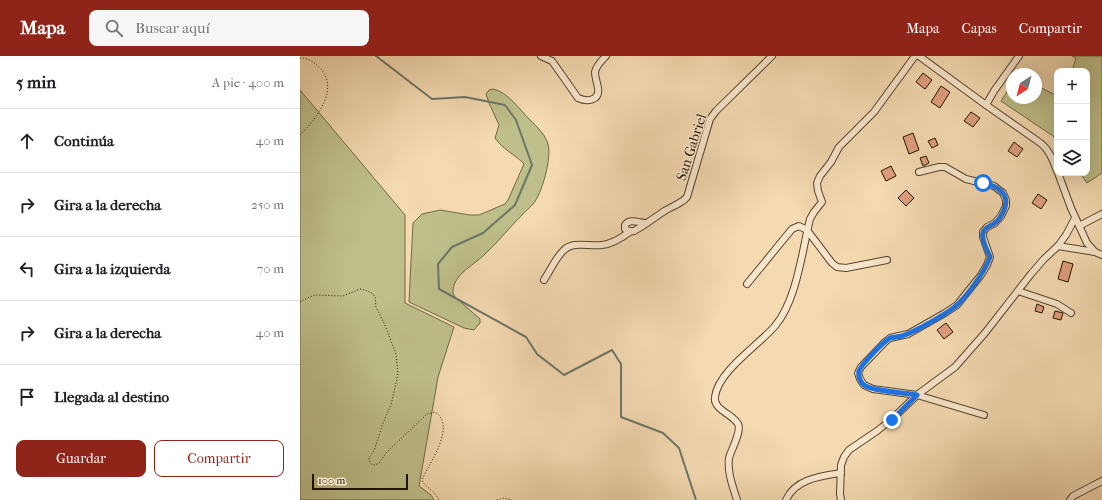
<!DOCTYPE html>
<html lang="es">
<meta charset="utf-8">
<style>
:root{--surface:#fff;--page:#f6f6f6;--text:#202124;--muted:#757577;--line:#e0e0e0;--accent:#8f2418}
body{margin:0;font-family:"IM FELL French Canon",serif;background:var(--page);color:var(--text)}
.controls{position:absolute;right:12px;top:12px;display:grid;overflow:hidden;border-radius:8px;box-shadow:0 4px 16px #0002}
.controls button{width:36px;height:36px;display:grid;place-items:center;padding:0;border:0;border-bottom:1px solid var(--line);background:var(--surface);color:var(--text);font:20px sans-serif}
.compass{position:absolute;left:706px;top:12px;width:36px;height:36px;border-radius:50%;background:var(--surface);box-shadow:0 4px 16px #0002;rotate:216deg}
.scale{position:absolute;left:12px;bottom:10px;width:96px;box-sizing:border-box;padding-left:4px;border:2px solid #241301;border-top:0;font-size:11px;line-height:14px;white-space:nowrap;color:#241301;-webkit-text-stroke:3px #f8e6cc;paint-order:stroke}
.stop{position:absolute;width:12px;height:12px;margin:-9px;border:3px solid #1a73e8;border-radius:50%;background:#fff}
.stop.end{background:#1a73e8;border-color:#fff;box-shadow:0 1px 4px #0008}
.list{margin:0;padding:0;list-style:none}
h2{display:flex;justify-content:space-between;align-items:center;height:52px;margin:0;padding:0 16px;font-size:17px}
h2 small{font-size:13px;font-weight:400;color:var(--muted)}
.list li{display:grid;grid-template-columns:26px 1fr auto;gap:12px;align-items:center;box-sizing:border-box;height:64px;padding:0 16px;border-top:1px solid var(--line)}
.list b{display:block;font-size:15px;white-space:nowrap}
.list em{font-size:13px;font-style:normal;color:var(--muted)}
.actions{display:flex;gap:8px;padding:12px 16px}
.actions a{flex:1;padding:9px 0;border:1px solid var(--accent);border-radius:8px;text-align:center;font-size:14px;color:var(--accent)}
.actions .main{background:var(--accent);color:#fff}
.icon{flex:none;width:22px;height:22px;fill:none;stroke:currentColor;stroke-width:2;stroke-linecap:round;stroke-linejoin:round}
.map{position:relative;flex:none;width:802px;height:444px;overflow:hidden}
header{display:flex;align-items:center;gap:24px;box-sizing:border-box;height:56px;padding:0 20px;background:var(--accent);color:#fff}
header strong{font-size:19px}
nav{display:flex;gap:22px;margin-inline-start:auto;font-size:14px}
.search{width:280px;height:36px;background:var(--page);display:flex;align-items:center;gap:10px;box-sizing:border-box;padding:0 14px;border-radius:8px;color:var(--muted);font-size:15px}
main{display:flex}
aside{flex:1;background:var(--surface)}
.map>svg:first-child{display:block}
.green{fill:#bebf8a;stroke:#716946}
.lines{fill:none;stroke-linecap:round;stroke-linejoin:round}
.stream{stroke:#6c7768;stroke-width:2}
.building{fill:#df9f7f;stroke:#241301}
.minor-casing{stroke:#58442d;stroke-width:8}
.path{stroke:#241301;stroke-width:1;stroke-dasharray:1 2;stroke-linecap:butt}
.minor{stroke:#f8e6cc;stroke-width:6}
.route{stroke:#1a73e8;stroke-width:5}
.labels{text-anchor:middle;stroke-width:3;stroke-linejoin:round;paint-order:stroke}
.street-label{font-size:14px;fill:#241301;stroke:#f8e6cc}
</style>
<header>
<strong>Mapa</strong>
<div class="search"><svg class="icon" aria-label="search" viewBox="0 0 24 24"><circle cx="10" cy="10" r="6"/><path d="M15 15l6 6"/></svg>Buscar aquí</div>
<nav><a>Mapa</a><a>Capas</a><a>Compartir</a></nav>
</header>
<main>
<aside>
<h2>5 min<small>A pie · 400 m</small></h2>
<ul class="list">
<li><svg class="icon" aria-label="ahead" viewBox="0 0 24 24"><path d="M12 20V5M6 11l6-6 6 6"/></svg><div><b>Continúa</b></div><em>40 m</em></li>
<li><svg class="icon" aria-label="right" viewBox="0 0 24 24"><path d="M7 20v-9h11M14 6l5 5-5 5"/></svg><div><b>Gira a la derecha</b></div><em>250 m</em></li>
<li><svg class="icon" aria-label="left" viewBox="0 0 24 24"><path d="M17 20v-9H6M10 6l-5 5 5 5"/></svg><div><b>Gira a la izquierda</b></div><em>70 m</em></li>
<li><svg class="icon" aria-label="right" viewBox="0 0 24 24"><path d="M7 20v-9h11M14 6l5 5-5 5"/></svg><div><b>Gira a la derecha</b></div><em>40 m</em></li>
<li><svg class="icon" aria-label="arrive" viewBox="0 0 24 24"><path d="M6 21V4h12l-3 4 3 4H6"/></svg><div><b>Llegada al destino</b></div></li>
</ul>
<div class="actions"><a class="main">Guardar</a><a>Compartir</a></div>
</aside>
<div class="map">
<svg width="802" height="444" viewBox="0 0 802 444">
<rect width="100%" height="100%" fill="#f4d9b1"/>
<filter id="stains"><feTurbulence type="fractalNoise" baseFrequency=".005" numOctaves="4"/><feColorMatrix values="0 0 0 0 .2 0 0 0 0 .09 0 0 0 0 .02 0 0 0 .5 -.17"/></filter>
<radialGradient id="worn" r=".72"><stop offset=".6" stop-color="#630" stop-opacity="0"/><stop offset="1" stop-color="#630" stop-opacity=".3"/></radialGradient>
<g class="green">
<path d="M772 0H802V117L787 127 780 117H787V15H772L776 2Z"/>
<path d="M712 28V42H736V29L757 40V85L753 80 701 45Z"/>
<path d="M193 33C208 36 219 53 230 64 237 71 245 78 248 88 252 101 242 138 233 148 230 152 225 155 222 159 209 172 198 186 184 199 173 210 152 219 153 237L155 241 180 263V267L174 274 164 272 109 246 113 167 122 158 140 154 170 159H179L205 148 208 144 224 108C216 99 202 93 195 82L199 69 189 47 186 38 189 34Z"/>
<path d="M0 34 105 159V247L154 271 138 321 119 430 131 439 134 444H0Z"/>
</g>
<g class="lines">
<path class="stream" d="M76 0 132 43 165 41 205 49 216 64 232 109 215 149 183 177 152 191 138 208 139 233 226 281 237 298 264 319 312 294 321 308V361L363 377 379 392 396 444"/>
</g>
<g class="building">
<path d="M623 17 632 24 625 33 616 26Z"/>
<path d="M641 30 650 36 640 52 631 46Z"/>
<path d="M671 56 680 62 673 71 664 65Z"/>
<path d="M613 77 619 94 609 98 603 81Z"/>
<path d="M635 82 638 89 632 92 628 85Z"/>
<path d="M714 86 723 93 717 101 708 95Z"/>
<path d="M626 100 629 107 623 110 620 102Z"/>
<path d="M591 110 596 120 586 125 581 115Z"/>
<path d="M606 134 614 142 606 150 598 142Z"/>
<path d="M738 138 747 144 741 153 732 147Z"/>
<path d="M763 205 773 208 768 226 758 223Z"/>
<path d="M737 248 744 251 742 257 735 255Z"/>
<path d="M755 255 763 257 761 264 753 262Z"/>
<path d="M646 267 653 276 644 283 637 274Z"/>
</g>
<g class="lines">
<defs>
<g id="minor">
<path d="M241 0 252 5 278 42C287 46 300 45 298 32 297 26 295 21 295 16 296 10 302 4 306 0"/>
<path d="M619 0 686 49 739 86C749 93 753 104 757 115"/>
<path d="M686 49 694 35 719 0"/>
<path d="M619 116 639 111H645L666 123 694 130 703 137 706 144V150L701 160 695 167 687 171 683 176V181L690 201 687 209 681 219 657 249 645 257 608 278 590 282 585 286 561 311 558 317 560 323 564 329 573 333 617 339 684 359"/>
<path d="M758 117 771 152 787 187 795 196 802 199"/>
<path d="M347 167C339 167 330 162 325 169V173C328 175 330 176 334 175 344 170 354 162 363 156 371 150 380 149 387 141L410 63 416 55 472 0"/>
<path d="M779 170 802 158"/>
<path d="M758 190 795 196"/>
<path d="M244 224C250 215 255 203 263 195 273 184 289 191 302 189 312 188 323 181 331 175"/>
<path d="M447 228 492 173 499 170 507 174 532 207 537 211 546 212 587 204"/>
<path d="M718 235 757 248 771 257"/>
<path d="M437 444C433 431 427 416 429 402 431 394 442 375 438 368 433 358 413 354 415 341 418 315 459 289 475 270 497 244 502 195 510 163L514 156 522 146 518 135 517 127 520 120 531 106 539 91 574 56 615 0"/>
<path d="M486 444C495 423 521 420 541 417"/>
<path d="M541 444 540 438 541 409 544 401 549 394 577 375 592 363 617 339 655 311 685 277 731 218 744 203 758 190 766 179 775 162"/>
<path d="M770 444 773 440 802 425"/>
</g>
</defs>
<use href="#minor" class="minor-casing"/>
<g class="path">
<path d="M0 2C8 2 14 6 19 11 41 32 16 63 0 79"/>
<path d="M0 246 7 242 15 239 43 240 60 233 65 234 72 237 75 241 76 251 85 269 96 298 98 318 91 349 83 367 74 395 69 401V404L71 408 75 409 79 407 87 396 127 358 135 356C157 370 129 407 122 424 126 433 134 433 139 444"/>
<path d="M197 444 204 442 212 444"/>
</g>
<use href="#minor" class="minor"/>
</g>
<g class="lines">
<path class="route" d="M592 364 617 339C606 337 571 335 564 329 560 326 558 320 559 315 561 309 584 285 590 282 594 281 598 281 602 280 614 276 649 257 658 248 669 238 685 215 690 201 687 194 681 184 683 177 685 170 690 171 695 167 699 164 702 159 704 154 711 138 697 130 683 127"/>
</g>
<g class="labels">
<g class="street-label">
<text transform="translate(391 91) rotate(-72)" y="5">San Gabriel</text>
</g>
</g>
<rect width="100%" height="100%" filter="url(#stains)"/>
<rect width="100%" height="100%" fill="url(#worn)"/>
</svg>
<div class="controls">
<button>+</button>
<button>−</button>
<button><svg class="icon" aria-label="layers" viewBox="0 0 24 24"><path d="M12 4l9 5-9 5-9-5zM3 14l9 5 9-5"/></svg></button>
</div>
<svg class="compass" viewBox="-18 -18 36 36"><path d="M0-13l5 13h-10z" fill="#e53935"/><path d="M0 13l5-13h-10z" fill="#757577"/></svg>
<div class="scale">100 m</div>
<div class="stop" style="left:683px;top:127px"></div>
<div class="stop end" style="left:592px;top:364px"></div>
</div>
</main>
